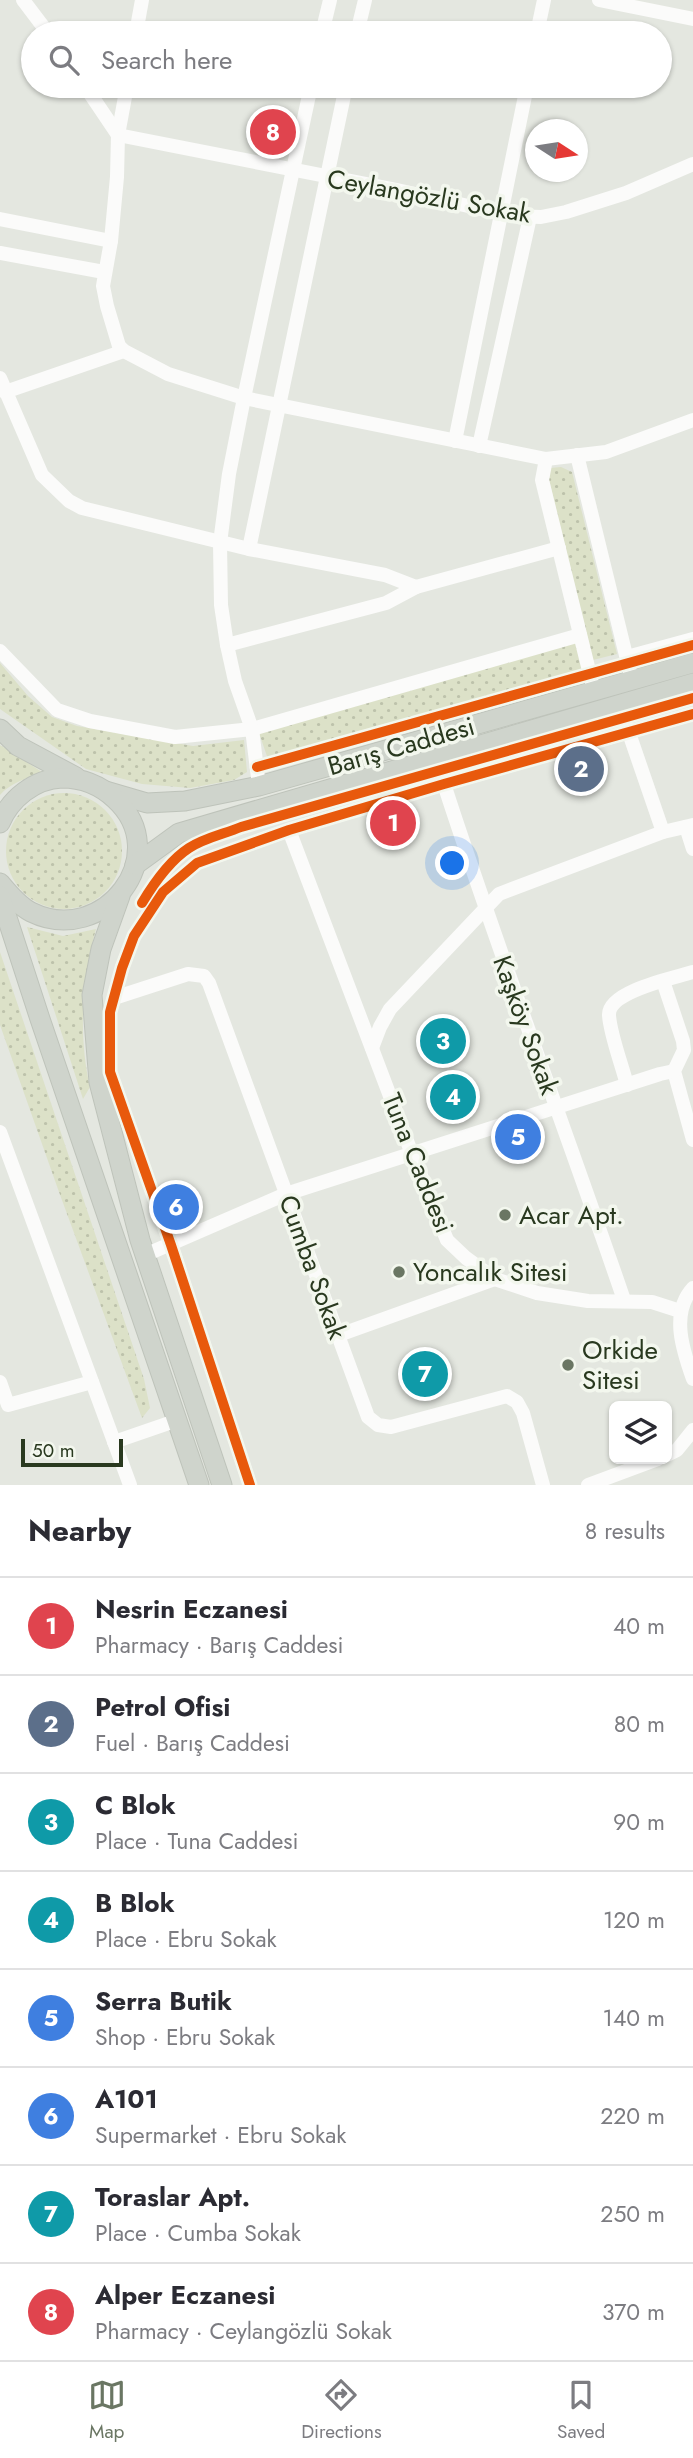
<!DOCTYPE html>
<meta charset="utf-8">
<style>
:root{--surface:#fff;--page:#f2f2f3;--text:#2b2b33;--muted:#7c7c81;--line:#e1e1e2;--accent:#6a7663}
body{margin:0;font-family:Jost,sans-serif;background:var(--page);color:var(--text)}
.controls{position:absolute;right:21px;bottom:21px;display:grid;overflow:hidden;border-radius:10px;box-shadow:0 2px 5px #0004}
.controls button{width:63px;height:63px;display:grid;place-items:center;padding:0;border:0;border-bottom:2px solid var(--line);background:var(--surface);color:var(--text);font:35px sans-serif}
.compass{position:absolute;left:525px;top:119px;width:63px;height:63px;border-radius:50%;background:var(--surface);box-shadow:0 2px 5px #0004;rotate:102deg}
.scale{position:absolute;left:21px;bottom:18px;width:102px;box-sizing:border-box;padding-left:7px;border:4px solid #29391f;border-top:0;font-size:19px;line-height:24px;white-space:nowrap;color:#29391f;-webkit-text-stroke:5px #f3f7ee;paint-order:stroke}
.you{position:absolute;left:453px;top:864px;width:24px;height:24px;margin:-18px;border:5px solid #fff;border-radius:50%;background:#1a73e8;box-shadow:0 0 0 10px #1a73e833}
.badge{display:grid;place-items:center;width:46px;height:46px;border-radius:50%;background:var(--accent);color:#fff;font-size:23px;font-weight:700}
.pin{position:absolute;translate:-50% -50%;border:4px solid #fff;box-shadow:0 2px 7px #0006}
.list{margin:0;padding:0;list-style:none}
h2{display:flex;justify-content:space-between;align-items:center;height:91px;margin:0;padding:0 28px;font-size:30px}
h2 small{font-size:23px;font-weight:400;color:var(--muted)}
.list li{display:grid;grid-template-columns:46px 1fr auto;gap:21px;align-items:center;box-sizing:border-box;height:98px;padding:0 28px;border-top:2px solid var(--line)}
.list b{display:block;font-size:26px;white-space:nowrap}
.list p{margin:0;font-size:23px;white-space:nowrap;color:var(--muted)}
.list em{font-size:23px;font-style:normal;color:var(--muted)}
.icon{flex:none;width:38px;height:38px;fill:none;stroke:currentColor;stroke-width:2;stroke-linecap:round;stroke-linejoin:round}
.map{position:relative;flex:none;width:693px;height:1485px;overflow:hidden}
.search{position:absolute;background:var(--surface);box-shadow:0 2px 5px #0004;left:21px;right:21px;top:21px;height:77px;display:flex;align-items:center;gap:18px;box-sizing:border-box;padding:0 24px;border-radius:38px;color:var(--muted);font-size:26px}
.sheet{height:875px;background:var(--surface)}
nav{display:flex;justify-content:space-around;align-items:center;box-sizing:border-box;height:98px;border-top:2px solid var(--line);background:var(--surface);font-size:19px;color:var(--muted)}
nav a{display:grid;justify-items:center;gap:4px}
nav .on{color:var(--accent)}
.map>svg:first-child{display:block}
.grass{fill:url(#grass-dots)}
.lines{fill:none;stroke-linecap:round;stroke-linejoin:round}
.major-casing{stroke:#bec3ba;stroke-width:21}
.minor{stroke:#fbfbfa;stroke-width:14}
.major{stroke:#cfd4cc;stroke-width:19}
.cycleway-casing{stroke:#f3f7ee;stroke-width:15}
.cycleway{stroke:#e8590c;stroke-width:10}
.poi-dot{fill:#6a7663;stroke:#f3f7ee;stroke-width:2.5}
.labels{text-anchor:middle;stroke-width:7;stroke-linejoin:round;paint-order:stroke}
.street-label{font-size:26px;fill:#29391f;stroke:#f3f7ee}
.poi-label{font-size:26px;fill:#29391f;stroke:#f3f7ee;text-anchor:start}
</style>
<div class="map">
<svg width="693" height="1485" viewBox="0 0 693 1485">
<defs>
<pattern id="grass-dots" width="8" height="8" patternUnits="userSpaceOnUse" patternTransform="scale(1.75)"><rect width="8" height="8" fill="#dce1c8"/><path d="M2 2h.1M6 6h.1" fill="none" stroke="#bdc2ab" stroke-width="1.8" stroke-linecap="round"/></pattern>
</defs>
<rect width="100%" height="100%" fill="#e4e7e0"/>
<g class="grass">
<path d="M561 467 572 472 617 654 593 660 549 480 550 468Z"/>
<path d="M578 641 586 673 269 762 259 733Z"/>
<path d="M0 663 28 696 52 717 77 726 193 746 244 740 247 772 234 780 190 788 142 784 86 769 0 709Z"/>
<path d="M0 745 42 772C28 778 10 783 0 795Z"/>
<circle cx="64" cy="851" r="58"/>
<path d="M27 927 63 936 96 929C82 980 78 1035 90 1087L83 1099Z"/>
<path d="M0 952 144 1379 150 1408 142 1418 59 1192 0 1025Z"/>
</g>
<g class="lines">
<defs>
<g id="major">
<path d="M0 729 18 746 76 777"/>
<path d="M106 791 147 803 185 801 259 786 693 663"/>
<path d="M0 823C10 799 34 779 62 778 83 778 100 785 115 799 175 854 104 948 31 912 19 906 9 894 0 883"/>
<path d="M135 865 179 833 693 683"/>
<path d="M0 896 40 1019 199 1485"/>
<path d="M120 896 101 949 92 995 99 1082 140 1240 222 1485"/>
</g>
</defs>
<use href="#major" class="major-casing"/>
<g class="minor">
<path d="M23 0 48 33"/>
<path d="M599 0 693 19"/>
<path d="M136 33 142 0"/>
<path d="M322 33 330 0"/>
<path d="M357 33 365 0"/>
<path d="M537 33 544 0"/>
<path d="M85 86 118 135"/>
<path d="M127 86 118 135 117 177 111 241 103 286 107 306 119 346 124 351 168 374 244 398 546 459 606 452 693 420"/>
<path d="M118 135 397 190 513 216 541 217 566 212 626 193 693 164"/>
<path d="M0 219 111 241"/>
<path d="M0 253 104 272"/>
<path d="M0 378 42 475 69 501 82 508 249 549 385 575 416 587"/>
<path d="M5 392 124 351"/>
<path d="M455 441 527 86"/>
<path d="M479 446 530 217"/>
<path d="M577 455 632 680"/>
<path d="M546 459 542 480 594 691"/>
<path d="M249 549 346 86"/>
<path d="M227 645 386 603 416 587 559 548"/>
<path d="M0 651 57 710 90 721 175 737 252 729 580 635"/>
<path d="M627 657 693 639"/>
<path d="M619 704 663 832"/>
<path d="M444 784C500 957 565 1127 624 1300"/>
<path d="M259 786 252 729 235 681 227 645 221 605 220 543 229 474 244 398 311 86"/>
<path d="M686 827 693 849"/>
<path d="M289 830 412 1154 447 1240 466 1258 495 1279 537 1293 588 1301 652 1302 680 1311"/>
<path d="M663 981 683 1041 684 1050 674 1071 693 1140"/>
<path d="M114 998 188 974 204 976 209 983 368 1417 378 1425 391 1427 507 1396 517 1402 523 1413 543 1485"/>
<path d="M372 1048 380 1027 390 1009 499 894 663 832 693 825"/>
<path d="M627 1085C622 1065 610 1034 609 1015 608 991 674 978 693 972"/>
<path d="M0 1132 130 1485"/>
<path d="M145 1255 286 1194 660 1074 674 1071"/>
<path d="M693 1288C670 1313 683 1351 693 1379"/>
<path d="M339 1335 495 1279"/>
<path d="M0 1382 8 1405 92 1382"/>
<path d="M114 1442 175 1421"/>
<path d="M667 1455 677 1450 693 1430"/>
<path d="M250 1485 171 1245 110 1072V1012L122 968 134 936 163 892 197 863 289 830 444 784 693 714"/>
<path d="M588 1485 658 1459"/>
</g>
<use href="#major" class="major"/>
<defs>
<g id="cycleway">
<path d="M257 767 693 645"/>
<path d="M142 903C154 883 169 861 189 848 204 838 224 834 241 827L693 698"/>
<path d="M250 1485 171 1245 110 1072V1012L122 968 134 936 163 892 197 863 289 830 444 784 693 714"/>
</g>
</defs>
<use href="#cycleway" class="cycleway-casing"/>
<use href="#cycleway" class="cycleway"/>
</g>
<g class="poi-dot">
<circle cx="505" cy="1215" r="7"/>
<circle cx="399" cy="1272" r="7"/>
<circle cx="568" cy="1365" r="7"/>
</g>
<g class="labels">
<g class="street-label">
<text transform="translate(429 196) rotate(10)" y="9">Ceylangözlü Sokak</text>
<text transform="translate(401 746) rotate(-16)" y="9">Barış Caddesi</text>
<text transform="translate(526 1025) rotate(70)" y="9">Kaşköy Sokak</text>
<text transform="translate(418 1163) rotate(68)" y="9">Tuna Caddesi</text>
<text transform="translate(313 1267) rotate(70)" y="9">Cumba Sokak</text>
</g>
<g class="poi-label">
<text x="519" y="1224">Acar Apt.</text>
<text x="413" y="1281">Yoncalık Sitesi</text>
<text x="582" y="1359">Orkide<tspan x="582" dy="30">Sitesi</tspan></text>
</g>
</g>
</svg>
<div class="controls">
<button><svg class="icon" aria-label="layers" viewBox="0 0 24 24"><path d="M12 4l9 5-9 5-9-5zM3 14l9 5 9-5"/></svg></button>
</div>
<svg class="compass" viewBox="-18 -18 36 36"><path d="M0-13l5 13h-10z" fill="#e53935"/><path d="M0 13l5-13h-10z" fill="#7c7c81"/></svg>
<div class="scale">50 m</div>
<div class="you"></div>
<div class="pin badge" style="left:393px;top:823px;background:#e0444e">1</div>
<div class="pin badge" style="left:581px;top:769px;background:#5c6f8a">2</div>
<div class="pin badge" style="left:443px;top:1041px;background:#0f9aa8">3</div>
<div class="pin badge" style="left:453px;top:1097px;background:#0f9aa8">4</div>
<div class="pin badge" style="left:518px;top:1137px;background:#3f7fe0">5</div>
<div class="pin badge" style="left:176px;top:1207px;background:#3f7fe0">6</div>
<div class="pin badge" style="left:425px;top:1374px;background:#0f9aa8">7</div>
<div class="pin badge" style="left:273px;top:132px;background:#e0444e">8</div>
<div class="search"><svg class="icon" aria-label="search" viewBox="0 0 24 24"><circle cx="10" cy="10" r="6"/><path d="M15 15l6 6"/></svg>Search here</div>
</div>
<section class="sheet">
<h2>Nearby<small>8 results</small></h2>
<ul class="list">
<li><span class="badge" style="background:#e0444e">1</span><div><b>Nesrin Eczanesi</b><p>Pharmacy · Barış Caddesi</p></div><em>40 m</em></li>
<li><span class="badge" style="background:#5c6f8a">2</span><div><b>Petrol Ofisi</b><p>Fuel · Barış Caddesi</p></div><em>80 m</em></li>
<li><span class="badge" style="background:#0f9aa8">3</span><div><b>C Blok</b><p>Place · Tuna Caddesi</p></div><em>90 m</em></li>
<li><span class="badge" style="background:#0f9aa8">4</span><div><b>B Blok</b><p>Place · Ebru Sokak</p></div><em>120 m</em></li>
<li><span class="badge" style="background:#3f7fe0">5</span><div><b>Serra Butik</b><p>Shop · Ebru Sokak</p></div><em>140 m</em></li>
<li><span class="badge" style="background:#3f7fe0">6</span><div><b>A101</b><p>Supermarket · Ebru Sokak</p></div><em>220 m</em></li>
<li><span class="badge" style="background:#0f9aa8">7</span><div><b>Toraslar Apt.</b><p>Place · Cumba Sokak</p></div><em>250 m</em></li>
<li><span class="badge" style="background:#e0444e">8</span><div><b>Alper Eczanesi</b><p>Pharmacy · Ceylangözlü Sokak</p></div><em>370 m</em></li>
</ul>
</section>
<nav>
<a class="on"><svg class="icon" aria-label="map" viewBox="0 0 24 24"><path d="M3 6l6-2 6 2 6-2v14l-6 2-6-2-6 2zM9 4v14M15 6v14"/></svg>Map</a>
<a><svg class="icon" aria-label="directions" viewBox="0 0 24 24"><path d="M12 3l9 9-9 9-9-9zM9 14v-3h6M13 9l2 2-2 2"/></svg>Directions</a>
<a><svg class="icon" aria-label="saved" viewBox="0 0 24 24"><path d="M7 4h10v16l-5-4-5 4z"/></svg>Saved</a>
</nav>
